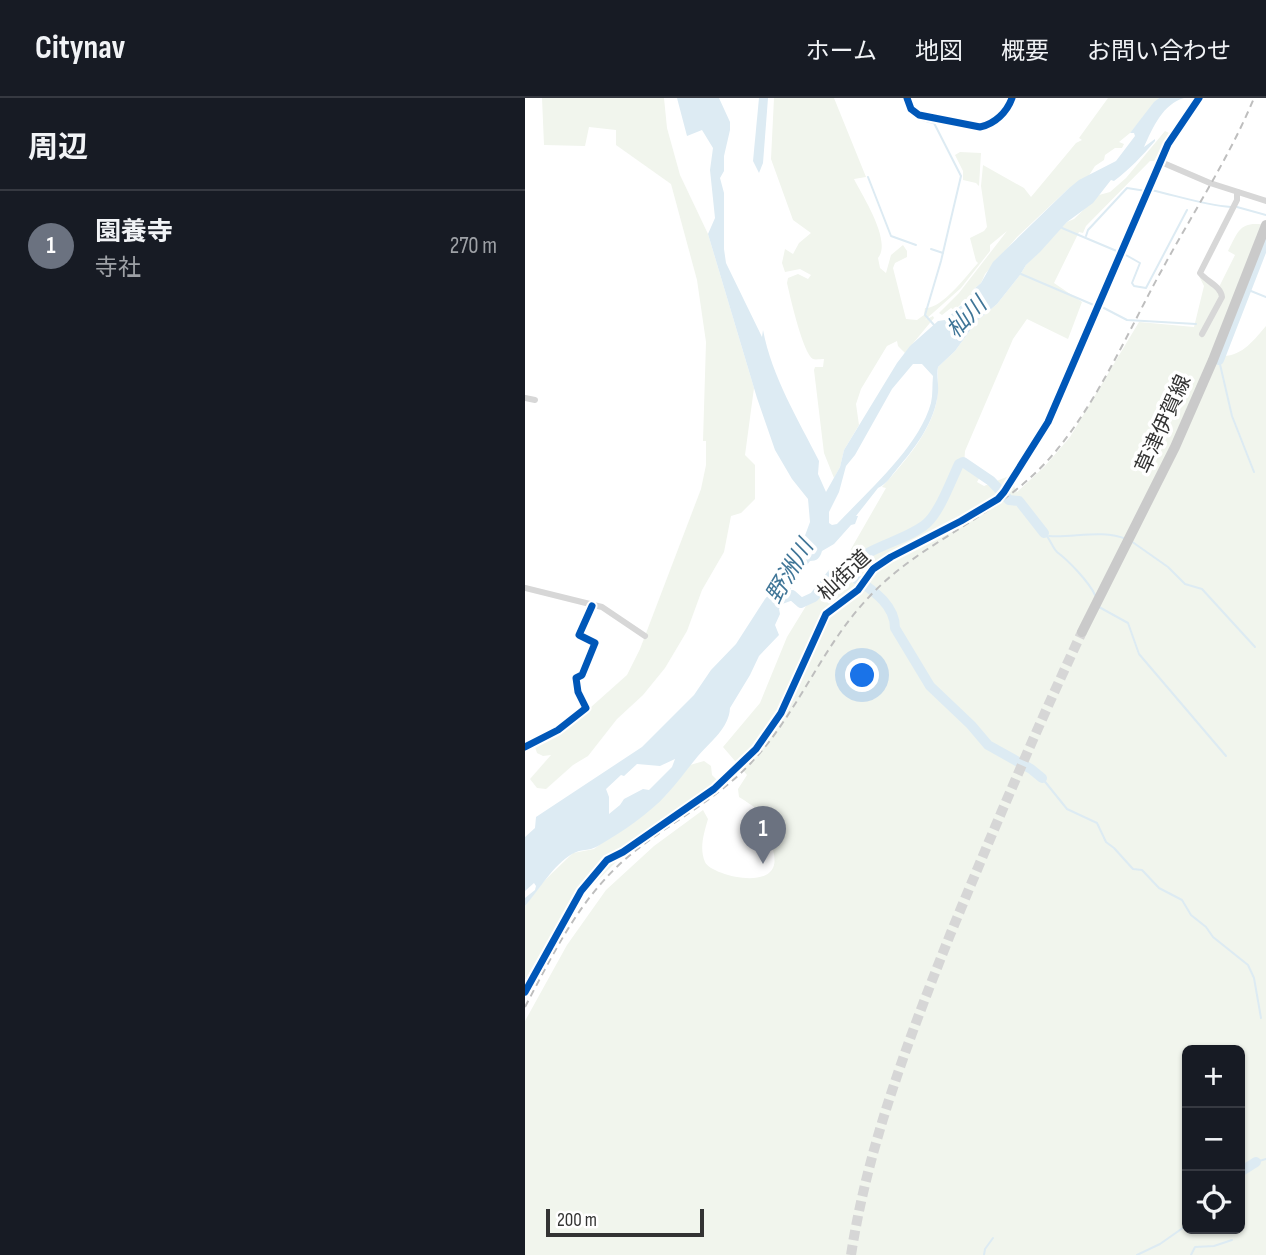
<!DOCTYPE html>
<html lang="ja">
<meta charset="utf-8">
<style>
:root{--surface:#171b24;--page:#242831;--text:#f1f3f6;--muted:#9ea1a6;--line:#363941;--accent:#db2777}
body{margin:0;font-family:"Sofia Sans Condensed","Noto Sans JP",sans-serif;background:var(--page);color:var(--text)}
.controls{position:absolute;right:21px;bottom:21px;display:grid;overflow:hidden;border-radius:10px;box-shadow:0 2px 5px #0004}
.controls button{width:63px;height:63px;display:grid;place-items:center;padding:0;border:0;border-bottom:2px solid var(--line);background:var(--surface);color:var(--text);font:35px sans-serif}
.scale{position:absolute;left:21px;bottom:18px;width:158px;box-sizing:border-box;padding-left:7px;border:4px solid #333;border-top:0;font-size:19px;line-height:24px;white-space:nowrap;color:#333;-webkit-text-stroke:5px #fff;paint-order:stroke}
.you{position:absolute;left:338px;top:578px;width:24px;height:24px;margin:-18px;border:5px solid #fff;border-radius:50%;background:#1a73e8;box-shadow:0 0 0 10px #1a73e833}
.badge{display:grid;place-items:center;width:46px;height:46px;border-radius:50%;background:var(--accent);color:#fff;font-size:23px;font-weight:700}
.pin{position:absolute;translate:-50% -58px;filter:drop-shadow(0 2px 4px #0008)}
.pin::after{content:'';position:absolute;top:37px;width:24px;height:21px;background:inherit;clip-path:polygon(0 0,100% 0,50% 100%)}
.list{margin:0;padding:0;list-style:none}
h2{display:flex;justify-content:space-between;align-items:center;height:91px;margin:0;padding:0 28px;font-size:30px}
h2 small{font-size:23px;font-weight:400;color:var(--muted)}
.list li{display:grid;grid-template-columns:46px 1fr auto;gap:21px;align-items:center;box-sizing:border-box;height:112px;padding:0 28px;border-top:2px solid var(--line)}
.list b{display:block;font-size:26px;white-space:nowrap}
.list p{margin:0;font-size:23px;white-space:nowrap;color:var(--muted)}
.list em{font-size:23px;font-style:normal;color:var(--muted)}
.icon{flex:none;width:38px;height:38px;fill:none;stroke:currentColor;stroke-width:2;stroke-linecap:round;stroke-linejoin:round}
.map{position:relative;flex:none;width:741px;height:1157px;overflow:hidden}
header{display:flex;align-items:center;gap:42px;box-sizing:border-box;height:98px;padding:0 35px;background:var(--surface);border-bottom:2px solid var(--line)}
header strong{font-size:33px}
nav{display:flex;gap:38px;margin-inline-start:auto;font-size:24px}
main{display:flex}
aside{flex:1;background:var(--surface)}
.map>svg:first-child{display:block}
.green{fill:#f1f5ed;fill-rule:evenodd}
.water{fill:#ddebf3;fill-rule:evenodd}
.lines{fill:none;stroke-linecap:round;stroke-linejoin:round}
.stream{stroke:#ddebf3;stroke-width:2}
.river{stroke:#ddebf3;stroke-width:10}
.primary-tunnel{stroke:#d6d6d6;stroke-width:10;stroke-dasharray:10 5;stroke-linecap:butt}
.minor{stroke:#d7d7d7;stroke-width:6}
.primary{stroke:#cacaca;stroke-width:10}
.rail{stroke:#bebebe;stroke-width:2;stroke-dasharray:7 5;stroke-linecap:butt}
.cycleway-casing{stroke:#fff;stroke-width:11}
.cycleway{stroke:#0057b8;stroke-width:7}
.labels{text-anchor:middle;stroke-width:7;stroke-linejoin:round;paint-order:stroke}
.street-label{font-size:21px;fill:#333;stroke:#fff}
.water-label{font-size:23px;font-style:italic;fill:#3f7597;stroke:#fff}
</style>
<header>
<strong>Citynav</strong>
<nav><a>ホーム</a><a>地図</a><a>概要</a><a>お問い合わせ</a></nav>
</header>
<main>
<aside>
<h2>周辺<small></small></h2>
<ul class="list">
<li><span class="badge" style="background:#6b7280">1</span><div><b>園養寺</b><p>寺社</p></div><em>270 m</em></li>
</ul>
</aside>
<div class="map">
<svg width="741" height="1157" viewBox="0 0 741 1157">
<rect width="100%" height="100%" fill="#fff"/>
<g class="green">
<path d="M17 0H139L142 30 155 77 183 136 229 290 220 357 230 367V401L216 415 206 418 199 454 177 492 162 533 140 570 118 597 92 621 63 658 48 667 21 691 12 690 5 681 26 657 18 658 12 655 10 649 56 618 102 577 115 551 176 391 181 367V343H178L181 244 172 182 146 86 91 47V32L64 29 60 48 19 47Z"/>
<path d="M249 0H309L341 79 329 81C338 99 367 143 353 160L355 170 361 175 366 157 378 147 382 153V159L370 165 368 170 381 221 392 222 399 217 400 210C417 211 442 177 453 165L451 163 445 140 459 133 462 129 456 88 458 67 499 90 506 99 551 45 557 42 554 40 583 0H634L605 35 594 44 599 46 597 50H590L580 57 579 62 570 68 563 79 543 91 492 139 460 176 456 185 449 191 444 200 429 212 426 210 417 217 414 215 434 195 482 133 465 147V153L436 190 400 222 408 218 409 220 380 255 373 248 372 243 362 248 336 291 331 306 334 327 319 352 315 369 309 380 299 355 289 272 290 269H298L299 261C296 261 290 262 288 261 278 256 265 198 262 185L263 180 273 176 283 181 286 177 275 171 260 174 257 165 260 151 268 156 274 145 286 135 268 122 246 61Z"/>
<path d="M640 33 644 35 629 63H625L561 128 558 135 554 134 529 185 557 204 543 241 502 221 488 241 440 353 439 368 456 377 452 384 459 388 484 378 492 394 519 369 545 339 614 224 669 229 679 188 674 178 694 189 710 157 703 153C714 132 715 123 741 127V136L732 137 687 258C714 261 724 248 741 228V1157H0V923L42 847 81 792 129 748 178 712 183 721C179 735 174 750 180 764 185 776 243 792 249 767 251 759 247 748 245 740 239 716 235 712 214 699L213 691 222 677 198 649 235 605 262 539 292 490 322 458 361 390 357 389C378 366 407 333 412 301 414 290 412 279 413 269L430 253 452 223 472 206 495 177 501 167 542 124 549 121 574 97 585 94 601 80ZM662 952H715V1131H662Z"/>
<path d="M435 54 456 55 454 88 451 85 438 82V73L430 57Z"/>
<path d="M179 663 186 668 187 677 193 683 178 696 93 753 94 761 65 790 56 786 0 882V808L18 784 48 755 69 751 141 697 165 667Z"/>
</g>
<g class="water">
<path d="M152 0H194L205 24V32L199 58V73L195 80 199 95V151L201 165 237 239 238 232C247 279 273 321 294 363L293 376 301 394 315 369 319 352 372 265 385 248 413 223 420 222 444 200 449 191 456 185 468 164 543 91 554 82 591 63 610 38 609 35H605L629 4 634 0H659C638 6 628 29 619 49L630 41V43C617 58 605 71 589 83L586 82 568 105 542 124 515 154 501 167 495 177 472 206 452 223 430 253 413 269C411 279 415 289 412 301 407 328 389 351 372 371 366 378 362 386 353 390L331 418H333L330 426 326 427 309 446 297 453C295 460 292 463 285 463L266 489V493L254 511 255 516 250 527 254 537 234 558 225 577 205 610C204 630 186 643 173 658 163 670 153 684 142 696 124 716 97 734 73 748 65 753 55 751 47 756 28 767 15 791 0 808V800L10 792 11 788 9 785 0 793V739L10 730 11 719 117 649 169 597 186 572 211 546 240 501 262 475 275 451 285 424 283 401 267 381 250 352 232 300 183 136 190 120 185 72 188 50 177 32 162 38ZM388 266H397L408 278C407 287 408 296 406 305 394 349 342 394 312 426L307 427 304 425V414L314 394 321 368 330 357 367 291ZM150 661 147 669 124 692 118 691 99 701 95 707 84 716V699L81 691 96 677 99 678 112 666 135 668Z"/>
<path d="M234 0H243L238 65 234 75 228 63Z"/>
</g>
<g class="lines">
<g class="stream">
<path d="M378 0C384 16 392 22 409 25L436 78 416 163 400 217 410 228"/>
<path d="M343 79 366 138 391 147"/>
<path d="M626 92C653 98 679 107 706 109"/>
<path d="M712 109 741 117"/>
<path d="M537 130 594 154"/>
<path d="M561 138 563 132 602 90 621 93"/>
<path d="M406 151 418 155"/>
<path d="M599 156 615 165 607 185 609 188 621 190 662 112"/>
<path d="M496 176 571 208"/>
<path d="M721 191 741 199"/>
<path d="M577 209 602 222 671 226"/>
<path d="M694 262 707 318 729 374"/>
<path d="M519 435C525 440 527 449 532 454 544 463 564 484 570 497"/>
<path d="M524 438C548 440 578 431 601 441"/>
<path d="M606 443 643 469 660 486 677 491 730 549"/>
<path d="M574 509 603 525 614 556 701 658"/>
<path d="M517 680 542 711 572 725 581 744 589 750 608 771 617 772 634 790 657 802 666 817 681 829 688 839 723 867 729 880 736 920"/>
<path d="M731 1064 741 1061"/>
<path d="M459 1157 460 1151 468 1140"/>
<path d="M612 1157 635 1146 662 1127"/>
<path d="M666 1157 670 1149 689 1148 707 1142"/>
</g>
<g class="river">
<path d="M694 262 741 141"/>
<path d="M322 474C340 488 370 503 370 530L405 588 446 627 463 647 506 671 517 680"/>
<path d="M251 503 267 497 276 505 289 499 307 476 322 474C335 449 381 444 402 425 415 413 426 383 434 366L438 364 466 383 484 402 494 403 519 435"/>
<path d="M715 1074 731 1064"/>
</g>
<path class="primary-tunnel" d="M326 1157C343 1047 384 940 425 837 467 735 510 634 557 534"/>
<g class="minor">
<path d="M382 0 386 11 394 17 455 29C470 26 482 14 487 0"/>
<path d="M636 64 685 85 741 103"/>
<path d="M677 236 697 199C696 188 682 184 675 175L712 102V94"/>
<path d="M0 300 10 302"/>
<path d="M0 490 77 509 120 538"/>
<path d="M0 649 33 632 61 610 53 594 51 580 57 577 70 545 54 537 67 508"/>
<path d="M0 894 56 793 82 762 98 754 189 691 231 651 256 615 301 516 333 492 348 471 366 459 436 423 473 401 479 394 523 324 643 46 674 0"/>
</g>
<path class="primary" d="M557 534 650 349 688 262 741 127"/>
<path class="rail" d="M0 909C29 854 56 798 104 758 142 726 188 704 223 668 272 618 296 549 344 499 390 449 456 425 506 379 564 327 601 236 639 168 669 113 705 58 729 0"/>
<defs>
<g id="cycleway">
<path d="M382 0 386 11 394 17 455 29C470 26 482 14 487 0"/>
<path d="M0 649 33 632 61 610 53 594 51 580 57 577 70 545 54 537 67 508"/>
<path d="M0 894 56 793 82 762 98 754 189 691 231 651 256 615 301 516 333 492 348 471 366 459 436 423 473 401 479 394 523 324 643 46 674 0"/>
</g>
</defs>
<use href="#cycleway" class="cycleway-casing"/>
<use href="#cycleway" class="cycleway"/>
</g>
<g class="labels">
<g class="street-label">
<text transform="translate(638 326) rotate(-66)" y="7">草津伊賀線</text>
<text transform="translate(319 477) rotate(-43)" y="7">杣街道</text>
</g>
<g class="water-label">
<text transform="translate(441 219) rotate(-46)" y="8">杣川</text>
<text transform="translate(264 473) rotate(-59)" y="8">野洲川</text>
</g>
</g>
</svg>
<div class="controls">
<button>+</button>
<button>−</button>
<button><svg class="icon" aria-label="locate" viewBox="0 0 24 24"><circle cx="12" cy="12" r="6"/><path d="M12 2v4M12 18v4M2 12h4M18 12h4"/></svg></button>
</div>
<div class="scale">200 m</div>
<div class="you"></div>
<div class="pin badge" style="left:238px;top:766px;background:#6b7280">1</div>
</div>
</main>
